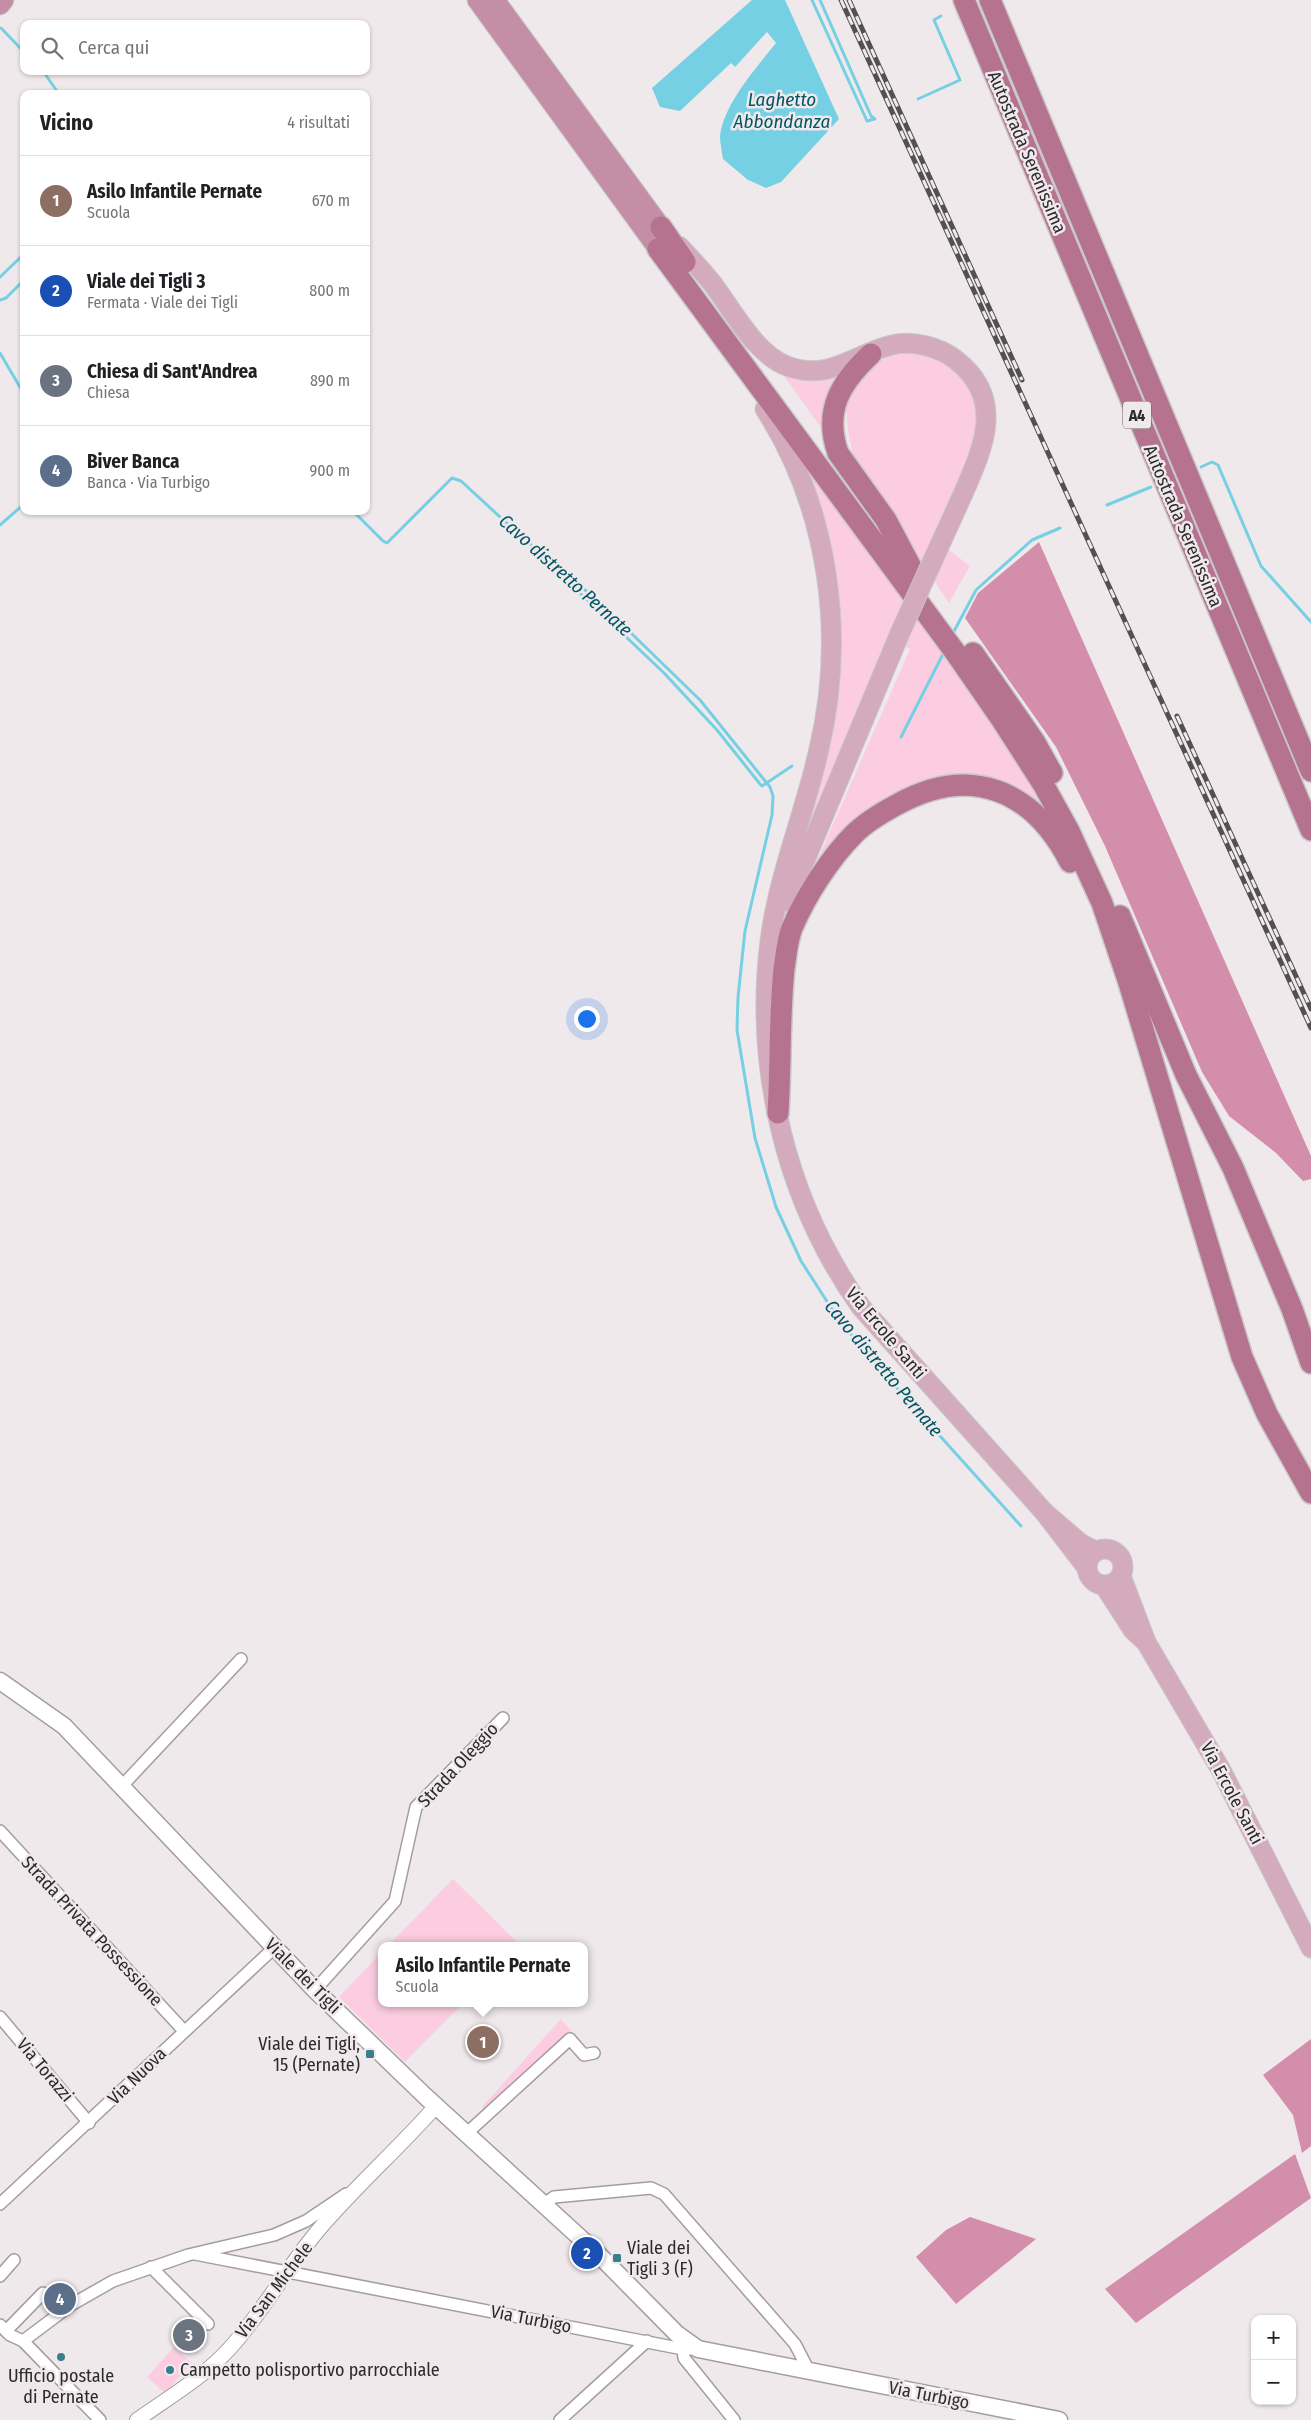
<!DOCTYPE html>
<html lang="it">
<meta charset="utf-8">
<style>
:root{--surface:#fff;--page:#f6f6f6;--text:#202124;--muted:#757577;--line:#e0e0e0;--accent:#0f766e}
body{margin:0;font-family:"Fira Sans Condensed",sans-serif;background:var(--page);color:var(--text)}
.controls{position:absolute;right:15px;bottom:15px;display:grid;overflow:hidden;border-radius:10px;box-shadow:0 1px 4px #0004}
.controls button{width:45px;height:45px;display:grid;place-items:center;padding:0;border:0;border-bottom:1px solid var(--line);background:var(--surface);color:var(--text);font:25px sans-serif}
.you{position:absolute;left:586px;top:1018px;width:18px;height:18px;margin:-12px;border:4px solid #fff;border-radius:50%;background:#1a73e8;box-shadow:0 0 0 8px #1a73e833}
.badge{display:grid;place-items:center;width:32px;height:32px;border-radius:50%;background:var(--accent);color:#fff;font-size:16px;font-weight:700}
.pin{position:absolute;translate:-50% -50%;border:2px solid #fff;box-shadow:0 1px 5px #0006}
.popup{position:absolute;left:378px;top:1942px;width:210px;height:65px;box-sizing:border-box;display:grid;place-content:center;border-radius:10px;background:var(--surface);filter:drop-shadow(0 1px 4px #0005);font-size:16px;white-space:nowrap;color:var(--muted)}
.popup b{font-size:19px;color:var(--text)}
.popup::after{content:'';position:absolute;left:50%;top:100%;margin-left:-10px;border:10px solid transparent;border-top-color:var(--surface)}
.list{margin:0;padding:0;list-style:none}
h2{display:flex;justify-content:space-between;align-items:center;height:65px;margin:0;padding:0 20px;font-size:21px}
h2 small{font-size:16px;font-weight:400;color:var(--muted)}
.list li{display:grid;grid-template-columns:32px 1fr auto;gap:15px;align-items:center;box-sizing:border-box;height:90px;padding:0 20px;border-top:1px solid var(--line)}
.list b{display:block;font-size:19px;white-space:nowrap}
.list p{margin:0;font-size:16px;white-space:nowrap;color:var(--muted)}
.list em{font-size:16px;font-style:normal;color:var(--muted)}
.icon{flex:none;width:28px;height:28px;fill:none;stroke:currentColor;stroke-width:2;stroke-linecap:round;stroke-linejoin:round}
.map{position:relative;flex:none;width:1311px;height:2420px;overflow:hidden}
.search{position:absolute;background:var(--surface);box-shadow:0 1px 4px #0004;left:20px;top:20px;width:350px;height:55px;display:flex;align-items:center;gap:12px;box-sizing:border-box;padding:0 18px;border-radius:10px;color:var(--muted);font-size:19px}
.panel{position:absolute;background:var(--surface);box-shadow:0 1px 4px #0004;left:20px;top:90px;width:350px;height:425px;border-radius:10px}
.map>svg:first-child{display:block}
.green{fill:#fccde0}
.forest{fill:#d38eab}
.water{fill:#75d0e4}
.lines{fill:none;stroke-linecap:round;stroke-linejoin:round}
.stream{stroke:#75d0e4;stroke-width:3}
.minor-casing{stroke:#a49da0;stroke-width:14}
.tertiary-casing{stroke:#a49da0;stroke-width:16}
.secondary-casing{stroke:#a49da0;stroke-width:19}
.primary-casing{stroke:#c8c8c8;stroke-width:21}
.trunk-casing{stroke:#c8c8c8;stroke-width:21}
.motorway-casing{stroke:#c8c8c8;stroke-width:24}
.minor{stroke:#fff;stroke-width:11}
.tertiary{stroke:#fff;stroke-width:14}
.secondary{stroke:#fff;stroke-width:16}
.primary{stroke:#d3abbc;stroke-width:19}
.trunk{stroke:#c48fa6;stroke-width:19}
.motorway{stroke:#b67390;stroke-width:21}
.rail-casing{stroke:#535051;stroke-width:5}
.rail{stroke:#f0e9ec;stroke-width:3;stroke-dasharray:9;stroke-linecap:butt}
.primary-bridge-casing{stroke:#c8c8c8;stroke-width:21;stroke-linecap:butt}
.primary-bridge{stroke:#d3abbc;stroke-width:19}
.poi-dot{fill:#3a7e8c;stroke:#f0e9ec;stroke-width:2}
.labels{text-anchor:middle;stroke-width:5;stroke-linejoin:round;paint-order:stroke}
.shield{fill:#f0e9ec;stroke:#686365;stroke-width:1}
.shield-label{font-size:16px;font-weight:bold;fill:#2d2a2b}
.street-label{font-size:18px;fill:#2d2a2b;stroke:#f0e9ec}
.poi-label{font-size:18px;fill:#2d2a2b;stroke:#f0e9ec;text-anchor:start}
.water-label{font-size:19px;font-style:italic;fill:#005664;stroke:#f0e9ec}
</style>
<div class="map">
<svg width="1311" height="2420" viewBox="0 0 1311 2420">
<rect width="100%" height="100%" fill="#f0e9ec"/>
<g class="green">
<path d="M915 353C958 361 985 399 977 443 975 452 968 462 964 471 954 493 943 515 932 537L970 566 949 603 855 462C850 444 840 398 852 383 855 378 862 374 866 370 881 357 896 354 915 353Z"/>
<path d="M779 369 845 371 827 436Z"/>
<path d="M804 462 998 732 1047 811 1003 781 964 776 919 784 805 888 910 649 889 637 809 825 831 735 832 570Z"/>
<path d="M453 1879 520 1945 519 1946H388Z"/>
<path d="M382 1952V2003H463L405 2062 339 1997Z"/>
<path d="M561 2019 571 2031 485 2109 482 2107Z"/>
<path d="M174 2347 192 2363 165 2393 147 2377Z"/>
</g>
<g class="forest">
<path d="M1039 542 1311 1156V1179L1303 1181 1276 1153 1229 1116 1202 1072 1105 846 1056 747 965 618 978 593Z"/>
<path d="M1311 2039V2146L1302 2153 1293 2115 1263 2075Z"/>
<path d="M1295 2154 1311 2198 1136 2323 1105 2289Z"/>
<path d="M970 2217 1036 2239 956 2304 916 2257 946 2230Z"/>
</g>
<path class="water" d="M752 0H785L839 119 781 182 766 188 748 180 723 159C722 152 720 143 720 136 724 104 756 68 776 43L767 32 735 67 731 63 680 111 660 107 652 88Z"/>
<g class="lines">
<g class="stream">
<path d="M812 0 867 121 874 119"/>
<path d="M820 0 871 116 875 119"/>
<path d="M1 28 24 52"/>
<path d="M43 71 59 94"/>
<path d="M918 99 960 80 934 20 941 16"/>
<path d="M0 277 24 254"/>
<path d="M0 300 6 298 24 280"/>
<path d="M0 353 24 394"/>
<path d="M1201 467 1212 462 1218 465 1261 566 1311 622"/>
<path d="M1107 505 1151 487"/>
<path d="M353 511 383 541 387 543 452 478 461 481 524 539 597 600 700 700 770 787 773 796 772 815 745 931 738 997 737 1030 755 1138 776 1207 801 1261 837 1317 870 1358 1021 1526"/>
<path d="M0 525 24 504"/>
<path d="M538 559 581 594 664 673 717 730 760 784 762 786 792 766"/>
<path d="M952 635 976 590 1032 540 1060 528"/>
<path d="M901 737 945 650"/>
</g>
<defs>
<g id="minor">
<path d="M121 1787 241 1659"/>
<path d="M0 1831 184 2031"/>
<path d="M315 1990 395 1901 416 1807 503 1718"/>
<path d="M0 2017 89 2123"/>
<path d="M466 2134 570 2039 584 2055 594 2053"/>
<path d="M0 2204 274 1948"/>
<path d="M544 2204 554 2197 651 2188 664 2194 795 2344 809 2371"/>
<path d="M195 2254 683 2349H698"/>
<path d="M151 2267 208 2324"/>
<path d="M0 2276 14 2260"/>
<path d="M0 2325 10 2335 23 2341 100 2420"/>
<path d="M6 2331 43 2293"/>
<path d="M23 2341 71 2305 113 2281 188 2255 274 2235 306 2221 346 2194"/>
<path d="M683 2349 684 2358 734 2420"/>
<path d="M560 2420 647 2341"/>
</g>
<path id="tertiary" d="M137 2420C169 2397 203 2378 230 2348 264 2311 288 2265 321 2227 357 2185 399 2148 436 2106"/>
<path id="secondary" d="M0 1681 64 1726 315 1990 425 2096 599 2255 677 2334 698 2349 1059 2420"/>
<g id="primary">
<path d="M679 246C690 258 702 270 712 283 732 309 755 354 787 366 829 382 854 354 892 345 913 340 940 347 956 360 1006 399 983 448 963 494 953 516 943 538 933 560"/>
<path d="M765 409C829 509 846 635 819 749 805 813 778 876 770 941 754 1069 786 1201 861 1307L1045 1513"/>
<path d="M790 902 803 865 900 633"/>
<circle cx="1105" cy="1567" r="18"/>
<path d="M1087 1568 1045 1513 1080 1543 1095 1551"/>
<path d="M1104 1585 1133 1630 1146 1642 1121 1576"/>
<path d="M1146 1642 1221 1770 1311 1948"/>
</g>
<g id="trunk">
<path d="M477 0 658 249"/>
<path d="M495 0 661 227"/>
<path d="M0 5 4 0"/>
</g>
<g id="motorway">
<path d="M964 0 1311 830"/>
<path d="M990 0 1311 771"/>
<path d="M661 227 685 262"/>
<path d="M658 249 955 652 1002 720 1043 784 1069 831 1102 903 1129 983 1242 1357 1267 1414 1311 1493"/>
<path d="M871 354C841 382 823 410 838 453L886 520 912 569"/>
<path d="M973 653 1034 741 1052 773"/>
<path d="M1120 916 1186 1075 1233 1168 1292 1309 1311 1363"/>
<path d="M778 1113C781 1065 779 1017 784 969 786 956 787 941 792 928 805 897 830 858 854 834 866 822 883 812 898 804 971 764 1033 790 1070 862"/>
</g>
</defs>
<use href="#minor" class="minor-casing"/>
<use href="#tertiary" class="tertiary-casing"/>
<use href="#secondary" class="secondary-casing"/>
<use href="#primary" class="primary-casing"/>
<use href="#trunk" class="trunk-casing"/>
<use href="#motorway" class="motorway-casing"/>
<use href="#minor" class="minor"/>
<use href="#tertiary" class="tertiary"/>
<use href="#secondary" class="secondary"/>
<use href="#primary" class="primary"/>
<use href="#trunk" class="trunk"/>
<use href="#motorway" class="motorway"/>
<defs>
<g id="rail">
<path d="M841 0 1311 1028"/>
<path d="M849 0 1022 380"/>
<path d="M1177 716 1311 1009"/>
</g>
</defs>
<use href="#rail" class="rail-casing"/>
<use href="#rail" class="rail"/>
<defs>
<path id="primary-bridge" d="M900 633 933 560"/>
</defs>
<use href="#primary-bridge" class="primary-bridge-casing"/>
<use href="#primary-bridge" class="primary-bridge"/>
</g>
<g class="poi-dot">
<rect x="365" y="2049" width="10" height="10" rx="2.5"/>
<rect x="612" y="2253" width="10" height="10" rx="2.5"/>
<circle cx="61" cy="2357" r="5"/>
<circle cx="170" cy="2370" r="5"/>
</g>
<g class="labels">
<rect class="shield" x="1123" y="401.5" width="28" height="27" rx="4"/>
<g class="shield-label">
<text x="1137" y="421">A4</text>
</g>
<g class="street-label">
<text transform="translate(1027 152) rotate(67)" y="6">Autostrada Serenissima</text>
<text transform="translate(1183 526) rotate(67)" y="6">Autostrada Serenissima</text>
<text transform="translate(886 1333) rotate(50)" y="6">Via Ercole Santi</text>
<text transform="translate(458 1765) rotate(-47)" y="6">Strada Oleggio</text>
<text transform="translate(1232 1793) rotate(62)" y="6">Via Ercole Santi</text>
<text transform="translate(92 1931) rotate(47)" y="6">Strada Privata Possessione</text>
<text transform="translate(303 1976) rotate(45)" y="6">Viale dei Tigli</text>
<text transform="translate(45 2070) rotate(50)" y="6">Via Torazzi</text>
<text transform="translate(137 2076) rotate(-44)" y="6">Via Nuova</text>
<text transform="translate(274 2290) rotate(-53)" y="6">Via San Michele</text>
<text transform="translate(531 2319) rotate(11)" y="6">Via Turbigo</text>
<text transform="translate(929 2395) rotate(11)" y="6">Via Turbigo</text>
</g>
<g class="poi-label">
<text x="360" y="2050" text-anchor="end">Viale dei Tigli,<tspan x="360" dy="21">15 (Pernate)</tspan></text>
<text x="627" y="2254">Viale dei<tspan x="627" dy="21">Tigli 3 (F)</tspan></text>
<text x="180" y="2376">Campetto polisportivo parrocchiale</text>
<text x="61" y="2382" text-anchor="middle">Ufficio postale<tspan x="61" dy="21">di Pernate</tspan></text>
</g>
<g class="water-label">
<text x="782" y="106">Laghetto<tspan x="782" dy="22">Abbondanza</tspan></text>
<text transform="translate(566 575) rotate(42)" y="7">Cavo distretto Pernate</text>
<text transform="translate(884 1368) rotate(50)" y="7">Cavo distretto Pernate</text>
</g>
</g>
</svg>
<div class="controls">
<button>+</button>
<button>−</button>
</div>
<div class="you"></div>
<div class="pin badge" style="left:483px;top:2042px;background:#8d6e63">1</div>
<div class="popup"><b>Asilo Infantile Pernate</b>Scuola</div>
<div class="pin badge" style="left:587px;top:2253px;background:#1a4fb4">2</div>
<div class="pin badge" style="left:189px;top:2335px;background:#6b7280">3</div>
<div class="pin badge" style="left:60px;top:2299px;background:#5c6f8a">4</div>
<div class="search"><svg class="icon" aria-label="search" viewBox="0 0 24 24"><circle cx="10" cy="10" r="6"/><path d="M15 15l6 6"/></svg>Cerca qui</div>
<section class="panel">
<h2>Vicino<small>4 risultati</small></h2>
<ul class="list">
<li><span class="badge" style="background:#8d6e63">1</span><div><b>Asilo Infantile Pernate</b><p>Scuola</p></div><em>670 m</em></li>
<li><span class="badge" style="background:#1a4fb4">2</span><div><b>Viale dei Tigli 3</b><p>Fermata · Viale dei Tigli</p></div><em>800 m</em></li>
<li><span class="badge" style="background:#6b7280">3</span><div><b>Chiesa di Sant'Andrea</b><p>Chiesa</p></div><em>890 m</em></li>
<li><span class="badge" style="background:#5c6f8a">4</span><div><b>Biver Banca</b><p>Banca · Via Turbigo</p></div><em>900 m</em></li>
</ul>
</section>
</div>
